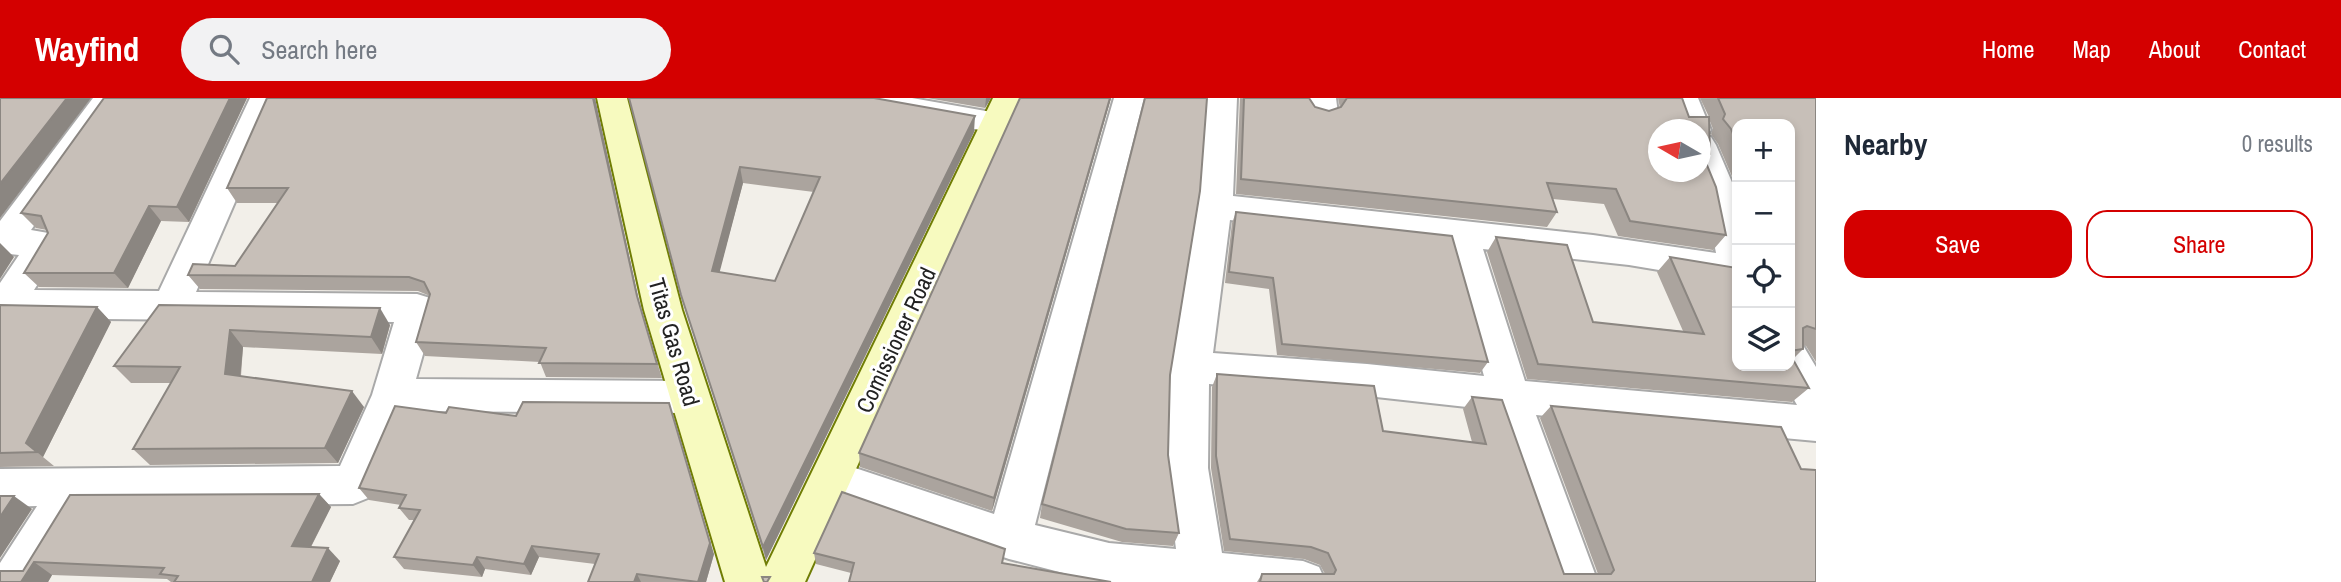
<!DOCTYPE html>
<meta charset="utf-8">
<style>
:root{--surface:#fff;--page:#f2f2f3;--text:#1f2937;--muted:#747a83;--line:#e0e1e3;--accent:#d40000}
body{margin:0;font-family:"Archivo Narrow",sans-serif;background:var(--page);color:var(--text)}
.controls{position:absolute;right:21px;top:21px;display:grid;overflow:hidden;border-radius:14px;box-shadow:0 4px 10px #0003}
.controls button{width:63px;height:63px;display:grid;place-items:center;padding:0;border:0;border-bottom:2px solid var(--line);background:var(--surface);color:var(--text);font:35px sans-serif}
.compass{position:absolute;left:1648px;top:21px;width:63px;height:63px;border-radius:50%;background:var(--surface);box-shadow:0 4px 10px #0003;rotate:279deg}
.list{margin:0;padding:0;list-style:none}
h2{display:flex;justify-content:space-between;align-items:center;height:91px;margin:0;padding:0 28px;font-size:30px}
h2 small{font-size:23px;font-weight:400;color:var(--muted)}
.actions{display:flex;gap:14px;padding:21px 28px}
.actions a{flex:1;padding:16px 0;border:2px solid var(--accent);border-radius:21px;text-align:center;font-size:24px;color:var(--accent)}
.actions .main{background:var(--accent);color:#fff}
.icon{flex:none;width:38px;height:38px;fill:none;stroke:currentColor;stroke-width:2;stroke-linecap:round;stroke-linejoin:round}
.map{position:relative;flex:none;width:1816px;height:484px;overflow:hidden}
header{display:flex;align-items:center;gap:42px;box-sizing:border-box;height:98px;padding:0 35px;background:var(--accent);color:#fff}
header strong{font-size:33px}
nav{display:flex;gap:38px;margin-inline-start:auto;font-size:24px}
.search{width:490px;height:63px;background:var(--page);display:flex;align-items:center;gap:18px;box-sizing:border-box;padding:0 24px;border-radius:38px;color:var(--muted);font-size:26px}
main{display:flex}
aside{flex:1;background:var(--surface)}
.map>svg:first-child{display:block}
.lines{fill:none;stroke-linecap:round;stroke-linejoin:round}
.street-casing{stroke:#a9a9a9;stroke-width:4}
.secondary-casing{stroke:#707d05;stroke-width:4}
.street{fill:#fff;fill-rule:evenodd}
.secondary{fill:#f7fabf;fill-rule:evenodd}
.wall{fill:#aba49e;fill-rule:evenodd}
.shaded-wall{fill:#8b8681}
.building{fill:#c7bfb8;stroke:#8b8681;stroke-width:2;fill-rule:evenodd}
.labels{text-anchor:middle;stroke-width:6;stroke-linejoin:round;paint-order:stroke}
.street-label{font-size:23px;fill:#222;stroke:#fff}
</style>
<header>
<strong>Wayfind</strong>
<div class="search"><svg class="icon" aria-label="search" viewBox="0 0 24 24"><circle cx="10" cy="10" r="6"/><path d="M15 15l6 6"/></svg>Search here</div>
<nav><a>Home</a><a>Map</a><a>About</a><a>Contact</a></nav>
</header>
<main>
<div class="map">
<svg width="1816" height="484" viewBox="0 0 1816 484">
<rect width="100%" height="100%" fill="#f2efe9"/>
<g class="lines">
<defs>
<g id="street">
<path d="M93 0H124L31 132 54 136 60 151 34 192 159 193 250 0H280L196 194 417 196 430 200 436 210 416 281 688 283 702 287 708 299 702 311 688 315 405 313 368 400 353 406 85 408 39 484H0V465L37 408 0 409V371L340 368 372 297 394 224 0 220V185L19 157 0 155V123Z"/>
<path d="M841 0H912L997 15 1008 18 1013 25 1008 32 997 35 856 10 845 7Z"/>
<path d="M1114 0H1144L1035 427 1109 445 1176 451 1166 370 1168 291 1198 108 1207 0H1237L1233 98 1593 137 1716 155 1706 103 1694 74H1700V32H1679L1668 0H1698L1711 32 1707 38 1711 39 1716 47 1737 96V185L1629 167 1483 151 1525 283 1797 307 1775 268H1790V245L1804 249 1816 269V343L1536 317 1598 484H1552L1494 312 1367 298 1209 286 1208 370 1222 455 1303 463 1319 469 1326 484H1098L1009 461 816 394 810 381 816 368 831 362 994 416ZM1230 122 1447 147 1484 278 1367 266 1213 255Z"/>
<path d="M1306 0H1336L1338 16 1333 23 1322 26 1311 23 1306 16Z"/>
</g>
<path id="secondary" d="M597 0H627L682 212 766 469 993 0H1023L805 484H725L644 212Z"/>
</defs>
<use href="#street" class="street-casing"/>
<use href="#secondary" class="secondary-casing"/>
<use href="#street" class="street"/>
<use href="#secondary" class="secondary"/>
</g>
<g class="wall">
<path d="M104 0H247L189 124 161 123 128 190 39 189 24 175 48 135 47 132 36 130 21 115Z"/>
<path d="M267 0H595L641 213 662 280 546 279 540 264 425 258 416 244 430 198 418 193 200 191 188 177 235 168 278 105H237L227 90Z"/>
<path d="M629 0 974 34 766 462 685 211ZM743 85 814 94 775 183 719 174Z"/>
<path d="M927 0H991L985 10Z"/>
<path d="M1020 0H1111L992 413 860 369 859 355Z"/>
<path d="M1240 0H1309L1315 9 1329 13 1340 10 1338 0H1682L1689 19H1709L1700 0H1816V264L1806 248 1803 247V251L1793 261 1809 290 1792 304 1527 281 1487 154 1496 139 1593 224 1683 233 1657 174 1670 159 1790 268V26H1737V90L1718 46 1711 36 1713 31 1709 21 1710 56 1705 62 1726 137 1713 152 1618 138 1604 106 1553 101 1557 114 1547 129 1236 96Z"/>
<path d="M1236 114 1488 264 1480 275 1277 257 1269 191 1225 185 1232 125Z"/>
<path d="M0 207 97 209 111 224 43 359 54 368 0 369Z"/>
<path d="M159 207 390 227 382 256 243 249 241 278 364 309 338 365 150 367 133 351 171 285H131L114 268Z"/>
<path d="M1217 276 1383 333 1472 344 1463 311 1472 299 1564 476H1598L1540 320 1551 308 1816 484H1257L1262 476H1325L1320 467 1304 461 1224 453 1211 370 1212 289Z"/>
<path d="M1170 277 1168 357 1179 435 1173 448 1122 444 1040 420 1042 406Z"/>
<path d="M446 315 714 456 706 484H588L595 466 539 459 531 477 485 471 482 479 404 471 394 459 414 422H409L399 410 401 407 369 402 359 390Z"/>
<path d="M319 396 331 409 311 449 340 463 330 484H171L167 481 52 477 48 484H0L23 473 70 397Z"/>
<path d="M814 455 1003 466 851 475 816 466Z"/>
</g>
<g class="shaded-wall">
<path d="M67 0H91L0 120V86Z"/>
<path d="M230 0H247L189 124 177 109Z"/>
<path d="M593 0H595L641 213 662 280 637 198Z"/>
<path d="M986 0H991L985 10Z"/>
<path d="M1110 0H1111L992 413 994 400Z"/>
<path d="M975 18 974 34 766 462 763 449Z"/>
<path d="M740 69 743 85 716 188 712 173Z"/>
<path d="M149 108 161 123 128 190 114 175Z"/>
<path d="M0 145 14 159 0 181Z"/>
<path d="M97 209 111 224 43 359 26 345Z"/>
<path d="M380 210 390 227 382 256 371 239Z"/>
<path d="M230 232 243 249 239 292 225 276Z"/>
<path d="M352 293 364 309 338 365 325 350Z"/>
<path d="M669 305 714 456 706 484H698Z"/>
<path d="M319 396 331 409 305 460 292 448Z"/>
<path d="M14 398 32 411 0 460V419Z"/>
<path d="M532 448 539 459 531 477 524 466Z"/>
<path d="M328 450 340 463 330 484H312Z"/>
<path d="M477 459 485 471 482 479 473 467Z"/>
<path d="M34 464 52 477 48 484H21Z"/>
<path d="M637 476 641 484H634Z"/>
</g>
<g class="building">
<path d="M0 0H67L0 86Z"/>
<path d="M104 0H230L177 109 149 108 114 175H24L48 135 41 118 21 115Z"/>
<path d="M267 0H593L637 198 657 266 539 265 546 250 416 244 430 196 424 184 409 179 188 177 193 166 235 168 288 90H227Z"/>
<path d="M629 0H874L975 18 763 449 681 197ZM740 69 820 79 775 183 712 173Z"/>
<path d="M1020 0H1110L994 400 859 355Z"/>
<path d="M1145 0H1207L1200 93 1170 277 1168 357 1179 435 1126 431 1042 406Z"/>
<path d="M1244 0H1309L1315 9 1329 13 1341 9 1347 0H1682L1689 19H1709L1710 56 1704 60 1716 89 1726 137 1630 123 1616 91 1547 85 1557 114 1241 81ZM1658 32H1700V74H1658Z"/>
<path d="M1718 0H1816V231L1807 228 1803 230V251L1790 253V26H1737V46L1731 31 1723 21 1725 16Z"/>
<path d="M1236 114 1452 138 1488 264 1282 246 1273 180 1229 174Z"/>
<path d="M1496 139 1567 147 1593 224 1704 236 1670 159 1737 170V268H1790V256L1809 290 1538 266Z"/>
<path d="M0 207 97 209 26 345 37 354 0 355Z"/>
<path d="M159 207 380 210 371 239 230 232 225 276 352 293 325 350 133 351 180 269 114 268Z"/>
<path d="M1217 276 1374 288 1383 333 1486 346 1472 299 1502 302 1564 476H1611L1614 472 1551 308 1781 329 1801 371 1816 372V484H1260L1262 476H1334L1336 472 1328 455 1311 449 1230 441 1216 358Z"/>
<path d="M523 304 669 305 710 445 698 484 637 476 634 484H588L599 456 532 448 524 466 477 459 473 467 394 459 420 412 399 410 406 397 359 390 395 308 446 315 449 309 516 318Z"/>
<path d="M842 394 1005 451 1002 465 1111 484H849L854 465 814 455Z"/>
<path d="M319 396 292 448 328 450 312 484H174L178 478 160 476 164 470 34 464 21 484H0V473H23L70 397Z"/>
<path d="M0 398H14L0 419Z"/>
<path d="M762 479H770L767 484H764Z"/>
</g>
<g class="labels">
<g class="street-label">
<text transform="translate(896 242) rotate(-65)" y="8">Comissioner Road</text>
<text transform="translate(674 244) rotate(74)" y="8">Titas Gas Road</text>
</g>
</g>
</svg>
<div class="controls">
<button>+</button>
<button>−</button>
<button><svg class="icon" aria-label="locate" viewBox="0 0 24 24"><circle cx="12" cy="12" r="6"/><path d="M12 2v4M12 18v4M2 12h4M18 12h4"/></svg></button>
<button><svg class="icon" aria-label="layers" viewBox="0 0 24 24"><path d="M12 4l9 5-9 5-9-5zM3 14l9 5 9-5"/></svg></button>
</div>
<svg class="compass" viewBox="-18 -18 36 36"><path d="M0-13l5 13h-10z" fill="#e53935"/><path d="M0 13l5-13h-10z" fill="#747a83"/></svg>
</div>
<aside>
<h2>Nearby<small>0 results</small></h2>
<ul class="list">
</ul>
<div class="actions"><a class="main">Save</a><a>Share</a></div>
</aside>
</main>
